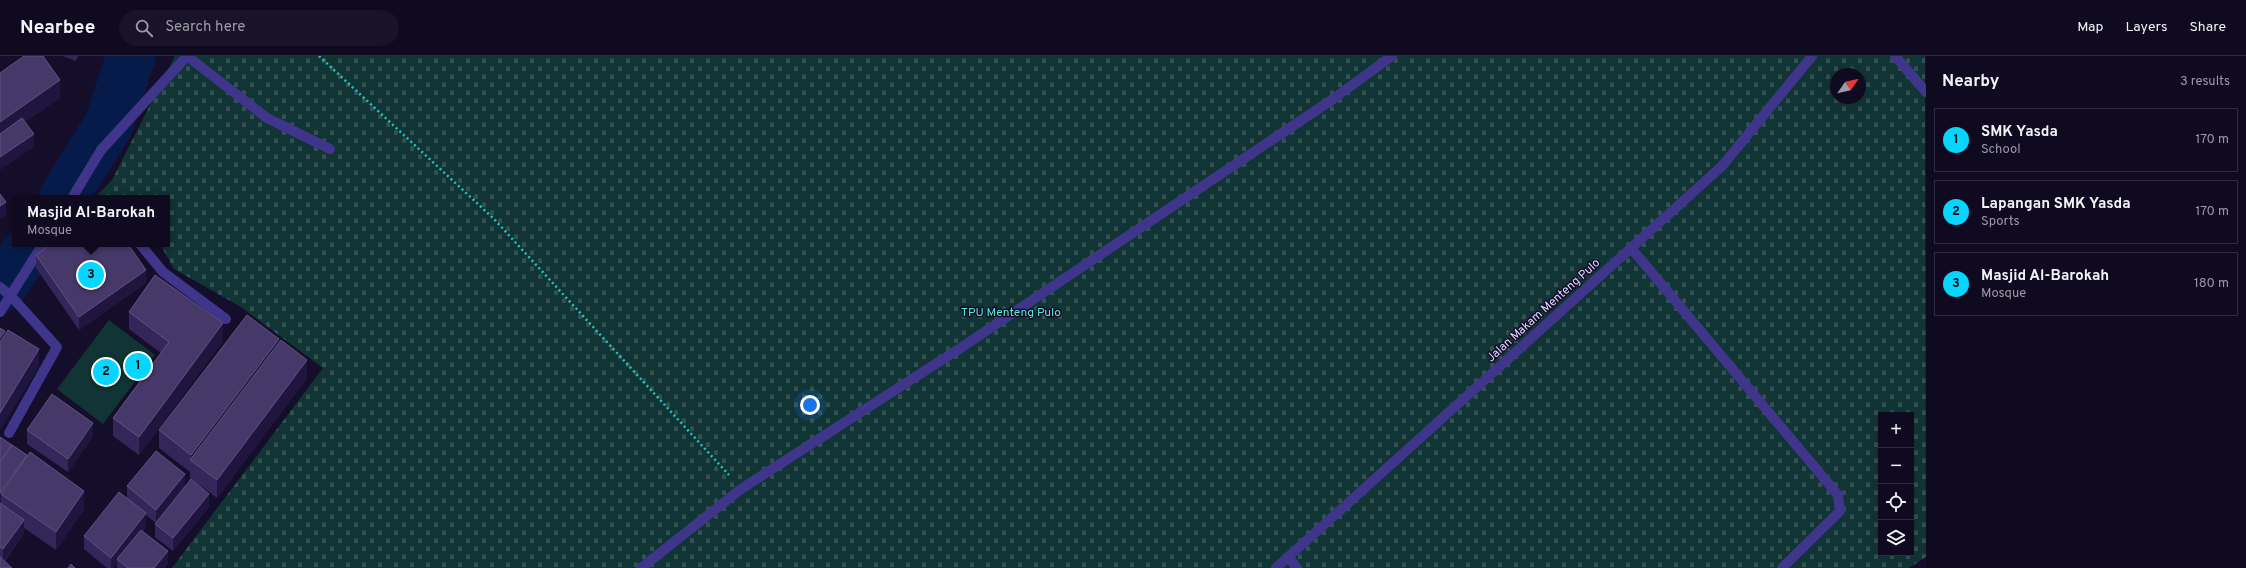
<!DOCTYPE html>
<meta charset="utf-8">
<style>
:root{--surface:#100a20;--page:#191329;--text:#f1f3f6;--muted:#9c9aa5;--line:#302b3e;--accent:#04d6ff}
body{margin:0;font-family:Overpass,sans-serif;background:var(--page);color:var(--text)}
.controls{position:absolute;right:12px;bottom:12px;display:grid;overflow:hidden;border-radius:0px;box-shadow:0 4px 16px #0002}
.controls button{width:36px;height:36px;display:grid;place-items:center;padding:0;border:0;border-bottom:1px solid var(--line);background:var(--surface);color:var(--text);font:20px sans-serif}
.compass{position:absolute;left:1830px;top:12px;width:36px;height:36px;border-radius:50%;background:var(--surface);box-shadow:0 4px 16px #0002;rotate:56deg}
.you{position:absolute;left:810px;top:349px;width:14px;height:14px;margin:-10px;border:3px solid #fff;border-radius:50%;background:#1a73e8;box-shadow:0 0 0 6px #1a73e833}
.badge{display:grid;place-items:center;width:26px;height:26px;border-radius:50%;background:var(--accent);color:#111;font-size:13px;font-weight:700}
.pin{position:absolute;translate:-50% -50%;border:2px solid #fff;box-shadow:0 1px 4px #0006}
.popup{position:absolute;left:12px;top:139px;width:158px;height:52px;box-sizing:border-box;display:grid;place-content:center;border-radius:0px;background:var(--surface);filter:drop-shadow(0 1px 3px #0005);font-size:13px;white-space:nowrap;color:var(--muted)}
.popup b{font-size:15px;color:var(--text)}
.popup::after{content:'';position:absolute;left:50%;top:100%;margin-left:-8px;border:8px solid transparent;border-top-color:var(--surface)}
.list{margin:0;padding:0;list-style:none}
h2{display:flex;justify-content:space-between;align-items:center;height:52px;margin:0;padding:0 16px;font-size:17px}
h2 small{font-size:13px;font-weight:400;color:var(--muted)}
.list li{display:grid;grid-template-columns:26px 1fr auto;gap:12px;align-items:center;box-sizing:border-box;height:64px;margin:0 8px 8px;padding:0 8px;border:1px solid var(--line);border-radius:0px}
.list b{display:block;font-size:15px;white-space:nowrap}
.list p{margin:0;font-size:13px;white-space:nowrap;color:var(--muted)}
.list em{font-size:13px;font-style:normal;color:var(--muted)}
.icon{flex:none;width:22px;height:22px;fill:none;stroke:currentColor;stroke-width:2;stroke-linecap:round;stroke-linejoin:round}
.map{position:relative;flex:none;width:1926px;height:512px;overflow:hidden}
header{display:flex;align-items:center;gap:24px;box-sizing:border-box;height:56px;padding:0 20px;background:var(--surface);border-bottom:1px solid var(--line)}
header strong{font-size:19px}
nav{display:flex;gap:22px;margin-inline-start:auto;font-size:14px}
.search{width:280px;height:36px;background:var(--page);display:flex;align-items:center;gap:10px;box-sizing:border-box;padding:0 14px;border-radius:22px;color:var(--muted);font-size:15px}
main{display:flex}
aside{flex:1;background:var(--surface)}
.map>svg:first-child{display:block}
.grass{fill:#113435}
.cemetery{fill:url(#cemetery-stones);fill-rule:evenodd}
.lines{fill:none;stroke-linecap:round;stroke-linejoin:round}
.river{stroke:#071b4b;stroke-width:49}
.path{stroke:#27c3c4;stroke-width:2.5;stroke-dasharray:2 3;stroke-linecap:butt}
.service{stroke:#3f368c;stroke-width:10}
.minor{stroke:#3f368c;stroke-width:10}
.wall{fill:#342659}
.shaded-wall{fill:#20153e}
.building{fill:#46396a;stroke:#5e5282}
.labels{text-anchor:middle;stroke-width:3;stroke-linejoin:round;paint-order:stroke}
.street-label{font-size:12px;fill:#dfd8ff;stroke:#150e2a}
.park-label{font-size:12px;fill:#5ae9ce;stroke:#150e2a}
</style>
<header>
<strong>Nearbee</strong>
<div class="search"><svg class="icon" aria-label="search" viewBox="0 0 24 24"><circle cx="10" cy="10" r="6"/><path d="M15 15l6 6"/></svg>Search here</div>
<nav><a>Map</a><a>Layers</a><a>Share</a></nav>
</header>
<main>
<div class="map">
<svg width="1926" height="512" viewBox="0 0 1926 512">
<defs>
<pattern id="cemetery-stones" width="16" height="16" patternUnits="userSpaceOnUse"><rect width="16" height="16" fill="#113435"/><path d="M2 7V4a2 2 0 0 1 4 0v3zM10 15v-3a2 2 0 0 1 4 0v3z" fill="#335153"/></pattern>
</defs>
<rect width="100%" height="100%" fill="#150e2a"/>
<path class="grass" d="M109 264 155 299 103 368 57 333Z"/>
<path class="cemetery" d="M175 0H1925L1926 501 1909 512H172L323 312 241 251 174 213 160 188H167V142H95L112 124ZM1836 18H1860V42H1836ZM1881 359H1911V497H1881Z"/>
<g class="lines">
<g class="river">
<path d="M63 142 109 68 131 0"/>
<path d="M0 233 32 188"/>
</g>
<path class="path" d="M319 0 494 163 729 419"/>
<g class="service">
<path d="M187 0 267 62 330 93"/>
<path d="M1895 0 1926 36"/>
<path d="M101 94 187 0"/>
<path d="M1631 192 1838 439 1840 455 1782 512"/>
<path d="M1288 501 1297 512"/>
<path d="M641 512 741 433 962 291 1333 43 1392 0"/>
<path d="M1276 512 1722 110 1812 0"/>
</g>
<g class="minor">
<path d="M72 142 101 94"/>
<path d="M140 188 163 216 226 263"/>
<path d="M0 231 11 240 57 291 9 377"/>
<path d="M0 256 43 188"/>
</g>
</g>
<g class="wall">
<path d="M62 0H78L76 5Z"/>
<path d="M48 188H128L146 227 79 274 36 212V199L48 191Z"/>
<path d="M129 256 223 285 139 399 113 380V362L161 297 129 273Z"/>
<path d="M279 287 307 322 217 442 190 422V416L159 392V374Z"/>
<path d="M27 374 93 380 68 416 27 388Z"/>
<path d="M0 381 27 401 84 453 56 494 24 472V477L0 512Z"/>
<path d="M127 430H185L209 451 173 495 155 481V468L156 467 146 459V470L143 475 168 508 164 512H117V507L113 512H107L84 493V480L127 442Z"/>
</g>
<g class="shaded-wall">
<path d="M60 24V42L0 84V66Z"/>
<path d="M34 78V91L0 114V101Z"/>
<path d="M6 146V159L0 163V150Z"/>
<path d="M146 214V227L79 274V261Z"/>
<path d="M223 267V285L139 399V381Z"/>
<path d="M5 275V288L0 296V282Z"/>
<path d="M279 283V301L191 405V399Z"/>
<path d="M39 293V311L0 375V357Z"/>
<path d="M307 304V322L217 442V424Z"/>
<path d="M93 367V380L68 416V403Z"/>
<path d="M27 399V412L1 438V448L0 450V437Z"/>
<path d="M185 418V431L156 467V454Z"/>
<path d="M84 435V453L56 494V476Z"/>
<path d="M209 438V451L173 495V482Z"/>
<path d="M146 457V470L119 505 117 503V507L113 512H111V502Z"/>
<path d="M24 464V477L3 506V493Z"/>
<path d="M168 495V508L164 512H154Z"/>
</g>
<g class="building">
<path d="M24 0H43L60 24 0 66V17Z"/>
<path d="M22 62 34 78 0 101V78Z"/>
<path d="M0 138 6 146 0 150Z"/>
<path d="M52 188H128L146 214 79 261 36 199Z"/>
<path d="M155 219 223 267 139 381 113 362 169 286 129 256Z"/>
<path d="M247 259 279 283 191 399 159 374Z"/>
<path d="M0 272 5 275 0 282Z"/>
<path d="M8 274 39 293 0 357V286Z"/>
<path d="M281 284 307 304 217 424 190 404Z"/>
<path d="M52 338 93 367 68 403 27 374Z"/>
<path d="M0 381 12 389 0 406Z"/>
<path d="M12 389 27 399 0 437V406Z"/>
<path d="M156 395 185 418 156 454 127 430Z"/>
<path d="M30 396 84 435 56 476 1 438Z"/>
<path d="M191 423 209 438 173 482 155 468Z"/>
<path d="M119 436 146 457 111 502 84 480Z"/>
<path d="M0 447 24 464 3 493 0 491Z"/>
<path d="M141 474 168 495 154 512H128L117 503Z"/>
<path d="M0 501 12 512H0Z"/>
<path d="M71 508 75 512H68Z"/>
</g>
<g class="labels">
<g class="street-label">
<text transform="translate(1543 254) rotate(-42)" y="4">Jalan Makam Menteng Pulo</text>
</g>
<g class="park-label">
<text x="1011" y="260">TPU Menteng Pulo</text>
</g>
</g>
</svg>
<div class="controls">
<button>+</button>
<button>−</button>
<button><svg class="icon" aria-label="locate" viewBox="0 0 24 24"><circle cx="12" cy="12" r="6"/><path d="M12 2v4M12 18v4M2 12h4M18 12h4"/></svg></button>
<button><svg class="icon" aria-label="layers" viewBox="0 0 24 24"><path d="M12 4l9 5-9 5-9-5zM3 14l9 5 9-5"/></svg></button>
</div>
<svg class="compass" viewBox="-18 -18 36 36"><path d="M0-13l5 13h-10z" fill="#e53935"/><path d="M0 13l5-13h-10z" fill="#9c9aa5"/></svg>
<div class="you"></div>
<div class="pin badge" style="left:138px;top:310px">1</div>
<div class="pin badge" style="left:106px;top:316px">2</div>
<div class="pin badge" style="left:91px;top:219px">3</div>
<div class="popup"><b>Masjid Al-Barokah</b>Mosque</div>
</div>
<aside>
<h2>Nearby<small>3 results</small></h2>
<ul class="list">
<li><span class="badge">1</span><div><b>SMK Yasda</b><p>School</p></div><em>170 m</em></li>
<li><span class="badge">2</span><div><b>Lapangan SMK Yasda</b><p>Sports</p></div><em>170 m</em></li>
<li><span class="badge">3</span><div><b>Masjid Al-Barokah</b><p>Mosque</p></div><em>180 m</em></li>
</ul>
</aside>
</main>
